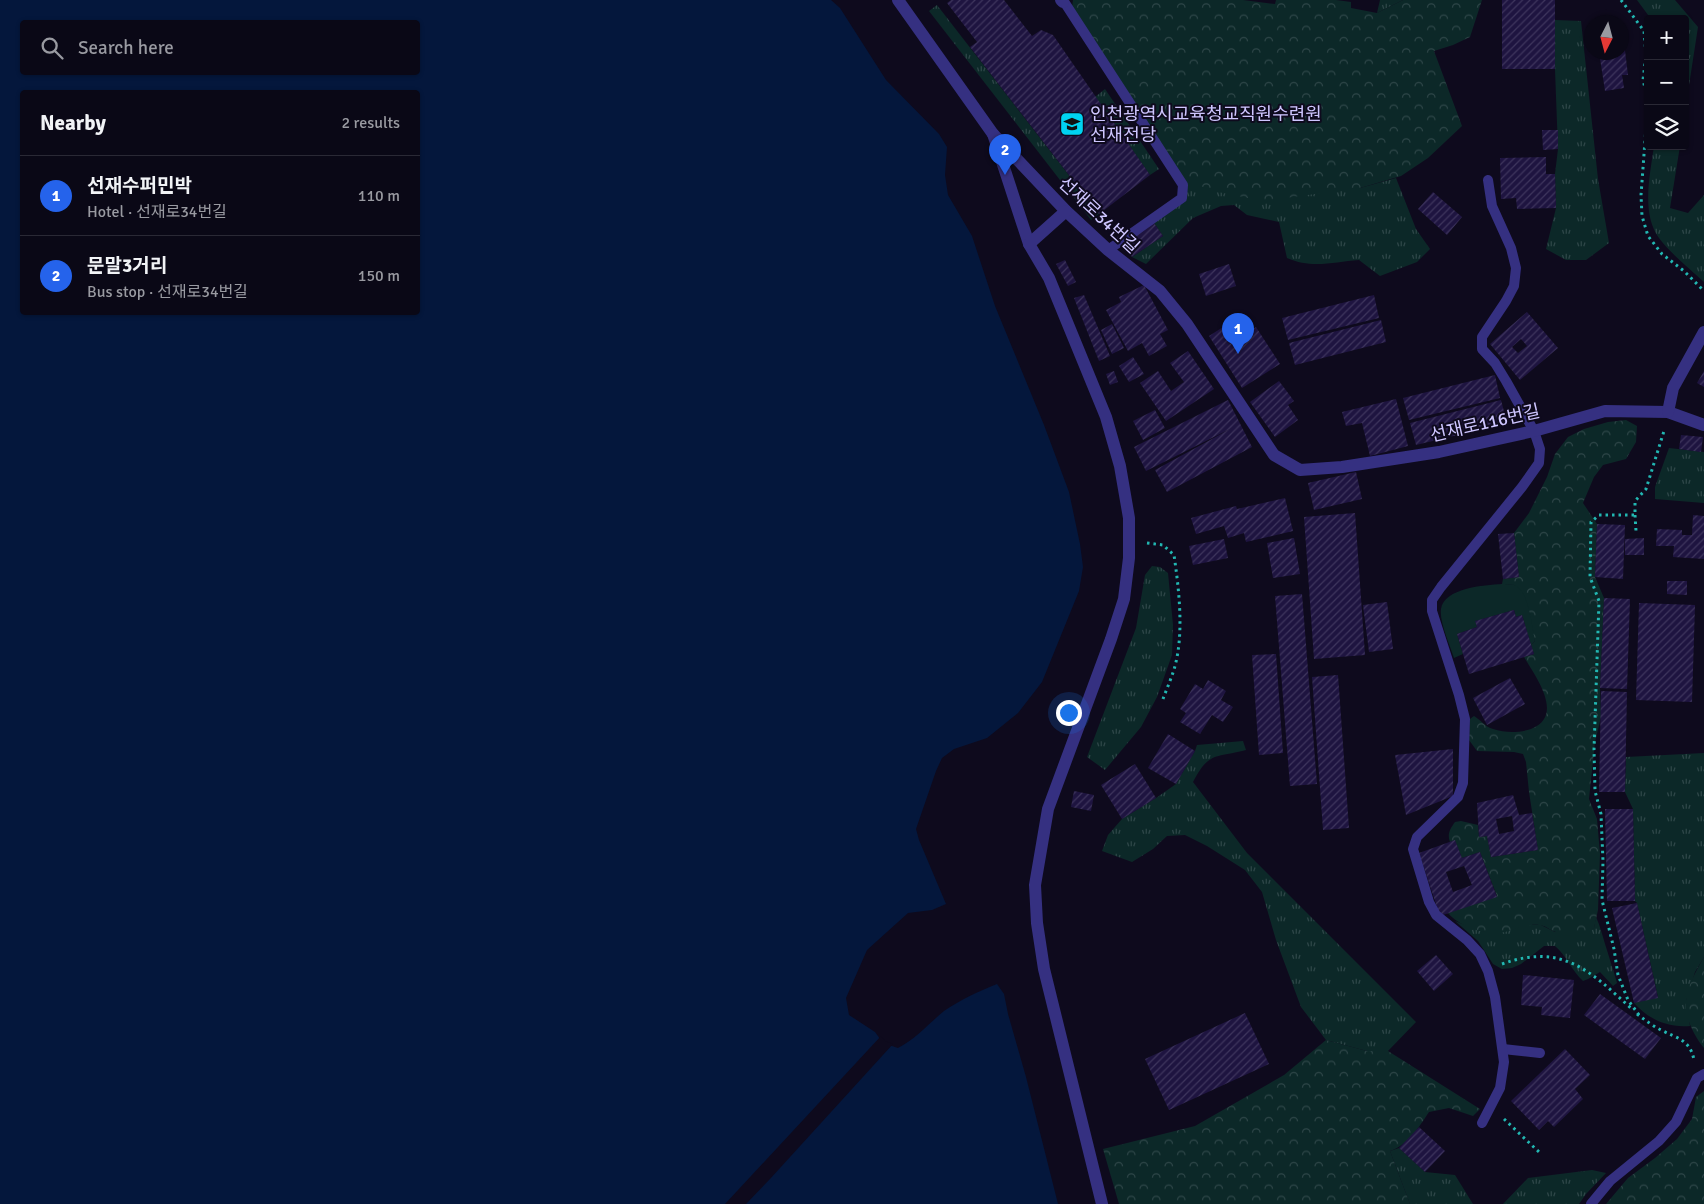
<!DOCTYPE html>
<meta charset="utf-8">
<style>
:root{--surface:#0a0816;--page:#13111f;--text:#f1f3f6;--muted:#999aa1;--line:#2a2935;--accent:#2563eb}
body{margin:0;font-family:Signika,"Noto Sans KR",sans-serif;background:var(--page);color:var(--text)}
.controls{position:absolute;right:15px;top:15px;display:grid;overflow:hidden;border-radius:5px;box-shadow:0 1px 4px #0004}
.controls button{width:45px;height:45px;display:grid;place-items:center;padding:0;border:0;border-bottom:1px solid var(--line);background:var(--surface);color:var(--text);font:25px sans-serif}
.compass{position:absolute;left:1584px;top:15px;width:45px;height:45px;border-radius:50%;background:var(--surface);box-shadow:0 1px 4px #0004;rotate:186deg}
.you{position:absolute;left:1068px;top:712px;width:18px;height:18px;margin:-12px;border:4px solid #fff;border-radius:50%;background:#1a73e8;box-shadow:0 0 0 8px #1a73e833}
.badge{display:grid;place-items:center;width:32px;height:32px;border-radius:50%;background:var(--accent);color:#fff;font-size:16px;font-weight:700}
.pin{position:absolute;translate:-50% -41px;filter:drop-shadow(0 1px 2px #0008)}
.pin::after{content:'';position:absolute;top:26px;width:18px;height:15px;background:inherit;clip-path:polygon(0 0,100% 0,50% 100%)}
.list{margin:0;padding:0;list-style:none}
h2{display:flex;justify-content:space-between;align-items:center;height:65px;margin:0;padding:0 20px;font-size:21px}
h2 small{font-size:16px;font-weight:400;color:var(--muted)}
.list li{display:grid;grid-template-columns:32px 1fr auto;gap:15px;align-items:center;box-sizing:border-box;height:80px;padding:0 20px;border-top:1px solid var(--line)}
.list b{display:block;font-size:19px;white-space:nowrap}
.list p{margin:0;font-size:16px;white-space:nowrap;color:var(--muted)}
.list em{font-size:16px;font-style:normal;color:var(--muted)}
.icon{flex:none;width:28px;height:28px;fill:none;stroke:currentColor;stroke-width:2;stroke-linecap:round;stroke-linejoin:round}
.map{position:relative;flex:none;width:1704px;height:1204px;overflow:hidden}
.search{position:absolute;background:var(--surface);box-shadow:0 1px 4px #0004;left:20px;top:20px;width:400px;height:55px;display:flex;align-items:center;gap:12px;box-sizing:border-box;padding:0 18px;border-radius:5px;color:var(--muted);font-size:19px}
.panel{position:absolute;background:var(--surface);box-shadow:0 1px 4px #0004;left:20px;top:90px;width:400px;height:225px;border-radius:5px}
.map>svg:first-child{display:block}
.grass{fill:url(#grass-tufts)}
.forest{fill:url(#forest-crowns)}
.green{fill:#0c2828}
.water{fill:#04173c;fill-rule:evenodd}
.pier{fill:#0e0a1d}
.building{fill:url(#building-hatch);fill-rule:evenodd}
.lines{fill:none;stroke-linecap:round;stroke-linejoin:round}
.path{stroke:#22b7b2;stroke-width:3;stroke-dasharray:2.5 4;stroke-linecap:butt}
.lane{stroke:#353081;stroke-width:10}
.street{stroke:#353081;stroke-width:12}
.labels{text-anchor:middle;stroke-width:4;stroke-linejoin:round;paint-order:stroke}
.poi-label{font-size:18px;fill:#cec6ff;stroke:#0e0a1d;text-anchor:start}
.street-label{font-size:18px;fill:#cec6ff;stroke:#0e0a1d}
</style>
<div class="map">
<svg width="1704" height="1204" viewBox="0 0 1704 1204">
<defs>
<pattern id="grass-tufts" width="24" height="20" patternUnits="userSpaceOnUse" patternTransform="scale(1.25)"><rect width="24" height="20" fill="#0c2828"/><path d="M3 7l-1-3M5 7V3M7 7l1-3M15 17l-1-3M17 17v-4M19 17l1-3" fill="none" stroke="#2e4648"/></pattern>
<pattern id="forest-crowns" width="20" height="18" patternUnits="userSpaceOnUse" patternTransform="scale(1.25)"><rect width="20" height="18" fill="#0c2828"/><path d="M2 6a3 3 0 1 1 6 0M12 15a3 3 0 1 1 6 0" fill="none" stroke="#2e4648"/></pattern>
<pattern id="building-hatch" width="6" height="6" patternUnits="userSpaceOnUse" patternTransform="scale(1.25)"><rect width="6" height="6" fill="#1e1440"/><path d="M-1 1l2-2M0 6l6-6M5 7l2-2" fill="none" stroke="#3e355d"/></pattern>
</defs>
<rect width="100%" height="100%" fill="#0e0a1d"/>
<g class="grass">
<path d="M1380 0H1403L1377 13Z"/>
<path d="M1637 0H1675L1698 27 1685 111V19H1651Z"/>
<path d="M937 5 1099 214 1091 220 929 11Z"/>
<path d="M1555 20 1581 21 1598 179 1609 243 1586 260H1566L1546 249 1556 208 1555 174 1558 149 1555 69Z"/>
<path d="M1105 89 1159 169 1150 175 1095 97Z"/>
<path d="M1654 146H1680L1670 208 1688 213 1704 195V282C1691 270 1669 252 1659 238 1641 213 1650 175 1654 146Z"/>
<path d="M1396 178 1416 229 1430 249 1417 262 1380 276 1359 260C1333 262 1312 269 1287 258L1279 222 1247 215 1234 205 1221 206 1193 218 1146 264 1132 257 1163 236 1152 220 1182 198 1180 179 1360 188Z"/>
<path d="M1669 448 1704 452V503L1655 499V487Z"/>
<path d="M1152 566 1160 567 1168 573 1173 625 1172 655 1157 697 1141 727 1105 770 1087 757 1136 628 1145 575Z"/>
<path d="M1243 741 1246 750C1216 758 1209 751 1193 782L1247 853 1416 1022 1388 1051H1367L1326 1040 1301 1007 1276 940 1262 892 1245 870 1207 846 1185 835 1167 836 1153 849 1132 862 1102 851 1108 835 1122 819 1156 798 1176 784 1195 751 1197 745Z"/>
<path d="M1704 753V957L1695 972 1686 1001 1690 1026C1668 1028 1648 1019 1634 1003L1658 997 1637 903 1635 901 1633 809 1625 792 1626 757Z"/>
<path d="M1596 917C1600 926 1602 934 1605 944 1609 957 1613 969 1617 983L1613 986 1600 972 1588 979 1583 981C1571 970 1567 956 1555 946H1544L1521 964 1512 968 1502 969 1493 964 1478 941 1455 921 1480 931 1503 932 1526 925H1541L1555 932 1594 928Z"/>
<path d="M1399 1148 1425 1172 1455 1175 1473 1204H1410L1390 1151Z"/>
<path d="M1592 1170 1606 1173 1586 1194 1579 1204H1503L1528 1178Z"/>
</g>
<g class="forest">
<path d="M1073 0H1243L1275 4 1276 0H1336L1351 2V8L1377 13 1403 0H1482L1470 37 1453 45 1434 51 1462 126 1428 158 1401 176 1360 188 1263 201 1218 192 1180 179 1071 14Z"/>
<path d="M1626 420 1637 426 1636 442 1626 459 1603 465 1594 477 1583 503 1597 524 1595 577 1604 598 1600 688 1601 717 1595 742 1589 799 1597 819 1600 854 1598 910 1594 928C1578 935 1571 938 1553 931 1549 929 1544 925 1539 925 1527 924 1517 929 1505 932 1486 936 1460 927 1448 913L1497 896 1480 852 1462 858 1455 841 1450 842C1447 834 1450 829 1455 822L1461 821 1478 825 1479 837 1487 836 1491 857 1538 850 1529 792 1526 762 1523 754 1514 752 1477 751 1469 740 1470 719 1474 716C1481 720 1485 727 1493 729 1505 733 1519 733 1531 729 1565 716 1536 677 1524 657L1534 654 1531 645 1535 641 1514 585 1502 584 1503 579 1519 577 1514 533 1529 513 1547 477 1555 454 1568 437 1584 429 1608 422Z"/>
<path d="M1704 957V1048C1694 1036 1684 1016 1686 1001 1687 987 1697 969 1704 957Z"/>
<path d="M1326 1040 1367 1051H1388L1480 1109 1473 1116 1449 1108 1429 1112C1419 1127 1408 1145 1390 1151L1410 1204H1119L1103 1149 1195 1126 1284 1075Z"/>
<path d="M1704 1091V1204H1606L1628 1178 1655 1158 1677 1139 1692 1119 1696 1097Z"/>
</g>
<path class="green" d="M1502 584C1505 584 1511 584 1514 585 1529 590 1532 628 1535 641L1531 645 1522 615 1516 617 1514 610 1476 621 1477 627 1457 634 1463 654 1454 658C1450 645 1439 621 1441 609 1444 588 1484 585 1502 584Z"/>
<path class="water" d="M0 0H831L840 8 886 80 939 134 947 147 945 175 948 195 972 236 995 306 1044 425 1069 492 1080 544 1083 567 1079 591 1042 682 1018 713 987 738 954 749 942 758 936 771 916 829 919 840 946 904 932 910 908 913 867 950 846 998 849 1015 875 1032 883 1043 898 1048C916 1039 928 1024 944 1011 960 1000 979 991 997 984L1004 994 1008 1014 1026 1077 1058 1204H0ZM22 22H418V72H22ZM22 92H418V312H22Z"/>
<path class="pier" d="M881 1036 885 1041 893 1044 770 1179 746 1204H725Z"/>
<g class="building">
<path d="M951 0H1004L1032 36 1041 30 1053 35 1150 175 1099 214 970 47 977 42 947 3Z"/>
<rect x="1502" y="0" width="53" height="69"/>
<path d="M1623 34 1628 75H1622L1624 88 1605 91 1599 52H1622Z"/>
<path d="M1542 130H1558V149L1543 150Z"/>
<path d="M1546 157V174H1555L1556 208 1517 209 1516 198 1501 199 1500 158Z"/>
<path d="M1433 192 1462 217 1447 235 1418 209Z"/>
<path d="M1152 220 1163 236 1132 257 1121 241Z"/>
<path d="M1065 260 1076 282 1068 286 1056 264Z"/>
<path d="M1229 264 1236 286 1206 296 1199 274Z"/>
<path d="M1144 285 1168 330 1160 334 1167 346 1149 356 1142 343 1128 351 1106 310 1121 302 1119 297Z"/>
<path d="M1084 295 1110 356 1099 361 1074 298Z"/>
<path d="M1374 295 1379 318 1288 340 1282 318Z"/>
<path d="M1527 312 1558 348 1520 380 1490 344ZM1521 339 1527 346 1518 353 1512 347Z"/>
<path d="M1234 320 1244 335 1256 327 1280 364 1242 388 1209 336Z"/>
<path d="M1381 320 1386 342 1295 365 1289 343Z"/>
<path d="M1112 324 1124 348 1112 354 1101 330Z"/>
<path d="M1188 351 1214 389 1166 421 1140 383 1158 371 1171 391 1184 382 1170 363Z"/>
<path d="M1133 357 1144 374 1129 382 1119 366Z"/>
<path d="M1114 371 1118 382 1110 385 1106 374Z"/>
<path d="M1704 371V387L1697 383Z"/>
<path d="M1495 375 1500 398 1409 420 1403 398Z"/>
<path d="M1279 381 1294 401 1288 405 1298 420 1275 437 1250 402Z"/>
<path d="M1396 399 1408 446 1370 456 1362 423 1346 426 1342 412Z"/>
<path d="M1228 400 1252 447 1167 492 1155 470 1232 428 1146 471 1134 447Z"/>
<path d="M1501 400 1507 423 1416 445 1410 423Z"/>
<path d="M1155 410 1165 428 1143 440 1133 421Z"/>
<path d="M1681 435 1703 437 1701 452 1679 449Z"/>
<path d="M1356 472 1362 499 1314 510 1308 483Z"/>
<path d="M1285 498 1293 531 1246 542 1244 533 1228 538 1224 526 1196 534 1191 518 1236 506 1237 509Z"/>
<path d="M1355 513 1365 655 1314 659 1304 517Z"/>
<path d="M1693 515 1704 516V559L1673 557 1674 546H1656L1657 529 1682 530V535H1692Z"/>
<path d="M1597 524 1625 525 1623 579 1595 577Z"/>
<path d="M1514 533 1519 577 1503 579 1498 534Z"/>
<path d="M1294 538 1300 574 1273 578 1267 543Z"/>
<path d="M1644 538V555H1625V539Z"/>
<path d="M1224 539 1228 558 1193 565 1189 546Z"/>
<path d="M1667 581H1687V595L1667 594Z"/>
<path d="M1302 594 1317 784 1290 786 1275 596Z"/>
<path d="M1604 598 1630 599 1627 689 1600 688Z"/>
<path d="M1387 602 1393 649 1369 652 1363 605Z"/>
<path d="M1639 603 1695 605 1692 702 1636 700Z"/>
<path d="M1514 610 1516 617 1522 615 1534 654 1469 674 1457 634 1477 627 1475 621Z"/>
<path d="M1276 654 1283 753 1259 755 1252 655Z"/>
<path d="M1338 675 1349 828 1323 830 1312 677Z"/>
<path d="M1510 678 1525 704 1487 725 1473 698Z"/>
<path d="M1208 680 1226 691 1221 700 1233 707 1223 722 1212 715 1200 734 1180 722 1186 713 1180 709 1195 684 1203 689Z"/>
<path d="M1601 691 1627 692 1625 792H1599Z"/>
<path d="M1168 734 1195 751 1176 784 1148 768Z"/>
<path d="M1453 749V796L1406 815 1395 755Z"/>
<path d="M1135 764 1156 798 1122 819 1101 785Z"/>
<path d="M1074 791 1094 795 1091 811 1071 807Z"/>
<path d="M1513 795 1519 815 1532 813 1538 850 1491 857 1487 836 1479 837 1477 803ZM1512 816 1514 831 1499 834 1496 819Z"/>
<path d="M1605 809H1633L1635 901H1607Z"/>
<path d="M1455 840 1462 858 1480 852 1497 897 1440 916 1419 853ZM1464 866 1472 885 1453 892 1446 872Z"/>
<path d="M1637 903 1658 998 1634 1003 1612 908Z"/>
<path d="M1436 955 1453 974 1434 991 1417 971Z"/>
<path d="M1523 975 1574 980 1570 1018 1541 1015 1542 1007 1521 1005Z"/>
<path d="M1600 994 1661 1038 1645 1059 1584 1015Z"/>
<path d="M1245 1013 1269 1064 1169 1110 1145 1059Z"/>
<path d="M1565 1049 1590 1075 1575 1089 1583 1099 1554 1127 1548 1121 1539 1130 1511 1101Z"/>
<path d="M1419 1127 1445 1151 1425 1172 1399 1148Z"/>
</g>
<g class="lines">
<g class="path">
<path d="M1621 0 1644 31 1646 55 1643 80 1648 100 1641 195 1642 216 1648 236 1662 254 1684 271 1704 291"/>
<path d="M1635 515 1636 531"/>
<path d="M1147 543 1163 545 1174 555C1179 589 1184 633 1175 666 1172 677 1167 688 1163 699"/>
<path d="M1502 964C1563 942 1591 972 1633 1010"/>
<path d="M1637 1014C1645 1020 1653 1026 1661 1030 1676 1038 1690 1039 1694 1060"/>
<path d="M1639 1015 1628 1000 1618 975 1614 949 1602 900 1603 861 1601 814 1595 791 1594 750 1599 601 1590 577 1591 522 1599 515H1635V501L1646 489 1664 431"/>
<path d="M1504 1119 1539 1152"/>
</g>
<g class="lane">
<path d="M1063 0 1183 185 1182 198 1108 250"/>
<path d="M1503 1049 1540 1053"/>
<path d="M1482 1123 1500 1088 1504 1062 1495 997 1488 971 1480 954 1467 940 1436 915 1429 902 1413 849 1417 837 1458 797 1463 783 1465 719 1459 695 1432 611V600L1441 587 1522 487 1539 463 1540 449 1534 431 1506 381 1495 363 1482 349V337L1506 301 1514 286 1516 268 1511 248 1492 206 1488 180"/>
<path d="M1591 1204 1610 1181 1659 1141 1676 1122 1697 1078 1704 1074"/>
</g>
<g class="street">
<path d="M898 0 993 134 1066 211 1108 250 1160 291 1187 324 1274 455 1300 470 1342 467 1439 452 1534 431 1605 411 1668 412 1704 425"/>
<path d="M1061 0 1063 2"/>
<path d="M993 134 1029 244 1049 278 1106 417 1120 466 1129 518V558L1124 599 1111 639 1048 809 1035 885 1037 923 1044 969 1102 1204"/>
<path d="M1029 244 1066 211"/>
<path d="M1668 412 1673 388 1704 332"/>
</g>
</g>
<defs>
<symbol id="university-square" viewBox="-11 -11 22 22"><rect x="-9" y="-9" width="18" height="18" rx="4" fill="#00d3f1" stroke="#0e0a1d"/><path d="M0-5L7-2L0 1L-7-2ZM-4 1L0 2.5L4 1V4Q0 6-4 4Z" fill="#111"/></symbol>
</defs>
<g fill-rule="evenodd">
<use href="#university-square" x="1058" y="110" width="28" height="28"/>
</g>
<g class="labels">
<g class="poi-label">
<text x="1090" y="120">인천광역시교육청교직원수련원<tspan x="1090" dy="21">선재전당</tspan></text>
</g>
<g class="street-label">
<text transform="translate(1099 215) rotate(43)" y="6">선재로34번길</text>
<text transform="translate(1485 423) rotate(-13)" y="6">선재로116번길</text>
</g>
</g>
</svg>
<div class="controls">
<button>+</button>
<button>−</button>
<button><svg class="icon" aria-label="layers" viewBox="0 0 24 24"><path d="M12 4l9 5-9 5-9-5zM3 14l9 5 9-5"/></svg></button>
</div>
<svg class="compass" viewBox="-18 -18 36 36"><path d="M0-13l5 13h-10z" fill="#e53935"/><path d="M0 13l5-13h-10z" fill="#999aa1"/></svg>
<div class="you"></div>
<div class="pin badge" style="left:1238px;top:354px">1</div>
<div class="pin badge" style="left:1005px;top:175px">2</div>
<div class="search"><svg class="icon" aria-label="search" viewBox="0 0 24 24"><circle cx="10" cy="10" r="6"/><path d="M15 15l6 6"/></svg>Search here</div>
<section class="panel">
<h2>Nearby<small>2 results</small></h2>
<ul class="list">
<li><span class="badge">1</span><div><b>선재수퍼민박</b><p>Hotel · 선재로34번길</p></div><em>110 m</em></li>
<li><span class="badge">2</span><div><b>문말3거리</b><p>Bus stop · 선재로34번길</p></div><em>150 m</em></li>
</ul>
</section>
</div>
